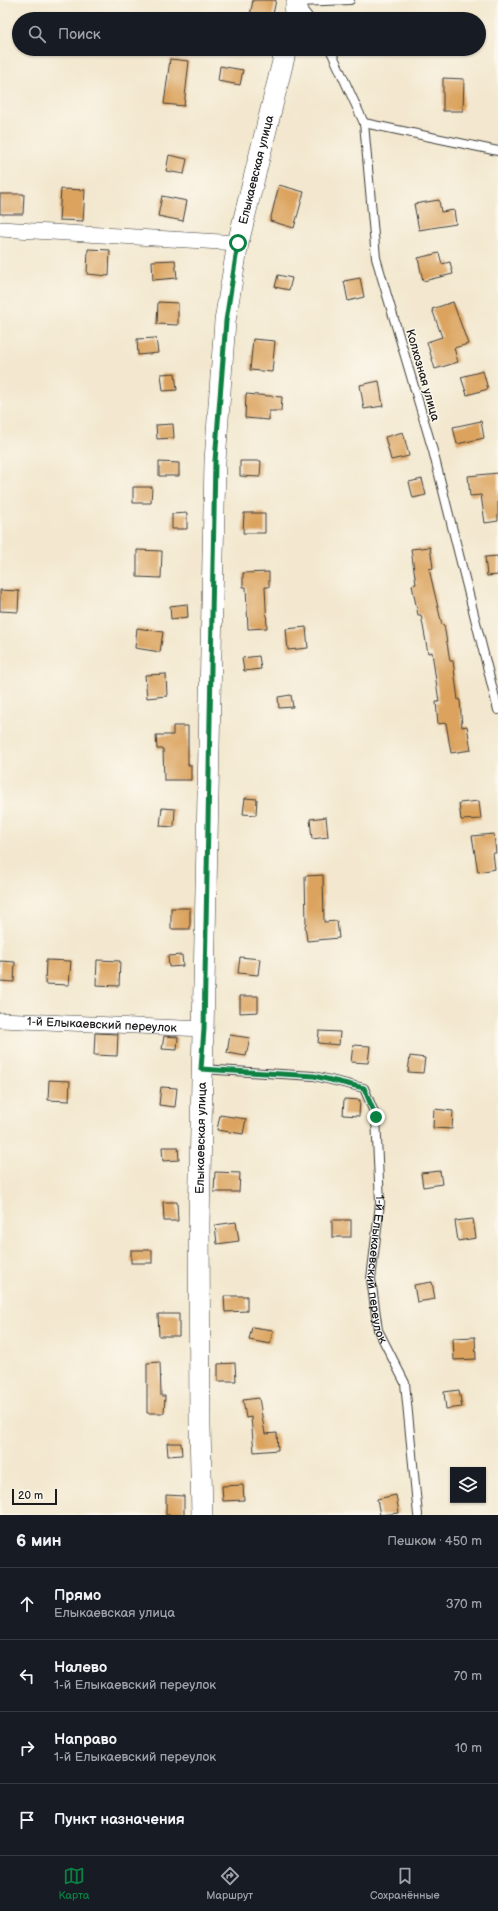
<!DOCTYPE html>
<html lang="ru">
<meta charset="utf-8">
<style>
:root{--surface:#171b24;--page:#242831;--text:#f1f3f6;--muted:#9ea1a6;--line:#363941;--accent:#0b8043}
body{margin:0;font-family:"Balsamiq Sans",sans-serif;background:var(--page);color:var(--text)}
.controls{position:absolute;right:12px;bottom:12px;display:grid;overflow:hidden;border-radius:0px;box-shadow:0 1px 3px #0004}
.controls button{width:36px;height:36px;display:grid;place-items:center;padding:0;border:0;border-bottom:1px solid var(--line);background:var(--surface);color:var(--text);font:20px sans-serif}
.scale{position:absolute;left:12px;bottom:10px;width:45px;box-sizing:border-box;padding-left:4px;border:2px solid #1c1c1c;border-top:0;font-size:11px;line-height:14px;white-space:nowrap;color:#1c1c1c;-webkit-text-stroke:3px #fbf7ec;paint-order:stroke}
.stop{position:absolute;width:12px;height:12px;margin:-9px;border:3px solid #0b8043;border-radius:50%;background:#fff}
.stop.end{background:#0b8043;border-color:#fff;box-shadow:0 1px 4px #0008}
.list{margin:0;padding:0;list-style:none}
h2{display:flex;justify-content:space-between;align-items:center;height:52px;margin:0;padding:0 16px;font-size:17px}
h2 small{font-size:13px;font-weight:400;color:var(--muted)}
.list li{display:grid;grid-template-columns:26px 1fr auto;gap:12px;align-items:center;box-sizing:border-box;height:72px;padding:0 16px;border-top:1px solid var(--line)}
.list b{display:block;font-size:15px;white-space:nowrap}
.list p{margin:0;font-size:13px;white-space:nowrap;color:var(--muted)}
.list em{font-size:13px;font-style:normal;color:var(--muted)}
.icon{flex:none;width:22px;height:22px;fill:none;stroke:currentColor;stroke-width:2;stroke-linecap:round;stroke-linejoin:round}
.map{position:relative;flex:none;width:498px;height:1515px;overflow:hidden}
.search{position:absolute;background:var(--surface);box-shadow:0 1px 3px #0004;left:12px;right:12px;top:12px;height:44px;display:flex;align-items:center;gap:10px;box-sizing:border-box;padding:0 14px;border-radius:22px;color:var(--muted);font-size:15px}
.sheet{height:340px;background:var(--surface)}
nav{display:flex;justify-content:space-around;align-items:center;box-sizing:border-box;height:56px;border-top:1px solid var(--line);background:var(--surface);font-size:11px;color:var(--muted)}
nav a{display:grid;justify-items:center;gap:2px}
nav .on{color:var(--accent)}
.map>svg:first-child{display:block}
.building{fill:#dba35d}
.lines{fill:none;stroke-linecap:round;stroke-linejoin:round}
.lane-casing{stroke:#3c3b37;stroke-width:10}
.street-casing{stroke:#3c3b37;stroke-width:16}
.secondary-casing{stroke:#3c3b37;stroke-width:22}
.lane{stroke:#fff;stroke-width:8}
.street{stroke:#fff;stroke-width:15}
.secondary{stroke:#fff;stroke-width:21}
.route{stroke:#0b8043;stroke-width:5}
.labels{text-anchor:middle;stroke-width:3;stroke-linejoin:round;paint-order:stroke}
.street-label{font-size:12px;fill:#1c1c1c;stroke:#fbf7ec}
</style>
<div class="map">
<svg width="498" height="1515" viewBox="0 0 498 1515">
<rect width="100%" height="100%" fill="#fbf7ec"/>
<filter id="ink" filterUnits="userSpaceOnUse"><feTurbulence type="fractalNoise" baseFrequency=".025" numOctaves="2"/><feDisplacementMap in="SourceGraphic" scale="8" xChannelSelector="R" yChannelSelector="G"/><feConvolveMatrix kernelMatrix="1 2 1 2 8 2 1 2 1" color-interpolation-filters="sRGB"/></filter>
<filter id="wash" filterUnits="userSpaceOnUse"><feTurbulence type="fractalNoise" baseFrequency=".012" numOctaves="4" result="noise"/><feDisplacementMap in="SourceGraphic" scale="16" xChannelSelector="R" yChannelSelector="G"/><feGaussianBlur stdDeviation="0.9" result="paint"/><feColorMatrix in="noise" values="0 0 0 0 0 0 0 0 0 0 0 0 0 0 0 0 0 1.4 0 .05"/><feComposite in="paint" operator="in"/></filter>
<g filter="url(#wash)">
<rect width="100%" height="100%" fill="#f3e8cf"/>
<g id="blocks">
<g class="building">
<path d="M253 0H276L272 19 250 16Z"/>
<path d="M170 59 189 61 184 106 164 104Z"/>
<path d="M220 66 243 70 240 85 218 81Z"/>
<path d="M443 78 464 79 463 111H443Z"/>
<path d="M169 155 187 159 184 174 166 171Z"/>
<path d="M279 185 304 192 294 228 270 221Z"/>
<path d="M61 189 85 190 83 221 59 220Z"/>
<path d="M0 194H24L23 214H0Z"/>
<path d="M162 196 187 201 183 221 158 216Z"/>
<path d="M439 200 441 212 454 210 456 224 419 230 414 204Z"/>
<path d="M88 249 110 250 109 276 87 274Z"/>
<path d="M439 253 442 264 450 262 453 274 423 281 418 258Z"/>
<path d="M175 260 177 278 153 280 152 261Z"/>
<path d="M278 275 292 278 289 290 275 287Z"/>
<path d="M360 278 364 297 348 301 344 281Z"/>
<path d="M158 302 178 303V325L157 324Z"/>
<path d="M453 302 468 344 454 348 458 362 435 369 427 342 442 337 432 309Z"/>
<path d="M156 338 158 353 138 355 137 339Z"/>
<path d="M253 339 275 341 272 372 250 370Z"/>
<path d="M483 371 488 389 467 395 461 377Z"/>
<path d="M175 373 177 390 163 391 161 374Z"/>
<path d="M379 381 383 406 364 409 360 385Z"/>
<path d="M246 394 282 397 281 411H269V420L245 418Z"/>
<path d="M481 421 484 438 457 444 453 427Z"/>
<path d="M173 424 174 438 157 439 156 425Z"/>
<path d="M403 432 409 456 391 460 385 437Z"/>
<path d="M240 461H261L260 477 240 476Z"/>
<path d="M159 462 179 463V476H159Z"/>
<path d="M498 473V521L485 523 481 495 470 496 468 476Z"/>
<path d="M422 479 426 495 413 498 409 482Z"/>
<path d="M133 487H152L151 503H133Z"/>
<path d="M187 513V529H172V514Z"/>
<path d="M244 513H265V533H243Z"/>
<path d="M430 547 433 568 429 569 442 625H444L450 661H453L458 700H460L462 727 467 726 471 750 451 753 446 723 438 724 436 702H439L432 652 428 653 421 615H418L412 585 416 584 411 549Z"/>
<path d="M137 550 162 551 161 578 137 577Z"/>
<path d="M498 556V575L487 576 485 557Z"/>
<path d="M269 572V587H265L267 628 248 629 246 587H243V573Z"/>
<path d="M0 590 19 591 18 612 0 611Z"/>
<path d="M187 604 188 617 171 619 170 606Z"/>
<path d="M306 627 308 648 288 650 286 629Z"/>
<path d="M137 628 163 632 160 652 135 648Z"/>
<path d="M259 656 261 669 244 671 242 658Z"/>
<path d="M166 674 167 696 147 698 145 675Z"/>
<path d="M291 695 293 707 279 708 278 697Z"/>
<path d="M173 726H188V765H191V780H164L163 749H157L156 735H173Z"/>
<path d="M245 798 257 799 256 815 243 814Z"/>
<path d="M479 801 481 819 461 820 459 803Z"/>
<path d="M162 808 175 809 174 827 160 826Z"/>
<path d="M326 817 328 837 312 839 310 819Z"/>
<path d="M494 834 496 853H493L495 869 478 872 472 836Z"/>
<path d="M323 875 324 922 337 921 339 938 307 941 305 925 306 924 305 876Z"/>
<rect x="171" y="908" width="19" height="21"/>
<path d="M182 955 183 966 169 967 168 956Z"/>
<path d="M240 957 260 959 258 975 238 973Z"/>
<path d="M46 960 71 961 69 985 45 984Z"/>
<path d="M97 960 120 961 119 986 96 985Z"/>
<path d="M0 961 15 962 14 982 0 981Z"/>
<path d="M240 996H258V1012L240 1013Z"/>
<path d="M319 1031 340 1032 339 1045 318 1043Z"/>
<path d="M95 1033 118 1034 117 1056 94 1055Z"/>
<path d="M230 1035 250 1038 246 1056 227 1053Z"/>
<path d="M164 1036 178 1037 177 1050 162 1049Z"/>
<path d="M353 1045 370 1046 368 1063 351 1062Z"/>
<path d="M410 1056 425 1058 423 1073 408 1072Z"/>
<path d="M49 1080 70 1081 69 1101 48 1100Z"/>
<path d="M161 1087 177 1088 175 1107 159 1105Z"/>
<path d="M344 1099 360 1100 359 1116 343 1115Z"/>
<path d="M434 1109 453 1111 452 1129 433 1128Z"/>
<path d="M220 1115 246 1119 243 1134 217 1130Z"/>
<path d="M162 1147H178L179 1160 163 1161Z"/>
<path d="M440 1171 442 1184 423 1187 421 1173Z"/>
<path d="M215 1172 240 1173 239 1192H214Z"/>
<path d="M163 1202H177L178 1221H164Z"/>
<path d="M473 1219 476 1238 458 1241 455 1221Z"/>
<rect x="332" y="1220" width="19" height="17"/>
<path d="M236 1222 239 1241 217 1244 215 1225Z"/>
<rect x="131" y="1250" width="21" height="13"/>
<path d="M432 1282 435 1299 417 1302 414 1285Z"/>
<path d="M224 1296H247V1311L225 1312Z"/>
<path d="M158 1314H179V1336H159Z"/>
<path d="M252 1327 273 1330 270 1344 249 1340Z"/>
<path d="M475 1337 476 1359 454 1360 453 1338Z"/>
<path d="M160 1362 161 1396H165L164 1413H147V1363Z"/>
<path d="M235 1363 236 1381H218V1364Z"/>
<path d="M459 1390 462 1407 446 1409 444 1392Z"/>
<path d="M259 1398 265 1434 277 1433 278 1450 254 1452 251 1417 246 1418 243 1400Z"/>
<path d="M167 1443H181L182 1455 168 1456Z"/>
<path d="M243 1485 244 1500 223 1501 222 1486Z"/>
<path d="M166 1495 184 1496V1515H166Z"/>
<path d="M396 1495 399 1513 380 1515 377 1499Z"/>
</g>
</g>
</g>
<g filter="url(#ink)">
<use href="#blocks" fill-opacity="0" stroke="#3c3b37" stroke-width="1"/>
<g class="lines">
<defs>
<g id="lane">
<path d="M298 2 350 0"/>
<path d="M299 5 310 19"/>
<path d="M330 49 364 123 376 258 433 451 498 710"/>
<path d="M364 123 498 151"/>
<path id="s1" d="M202 1069 314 1076 364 1088 376 1117 380 1203 371 1279 378 1330 405 1383 418 1515"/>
</g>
<g id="street">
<path d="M0 229 238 243"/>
<path id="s2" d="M0 1020 204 1029"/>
</g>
<g id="secondary">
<path d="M293 19 298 0"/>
<path id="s3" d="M202 1515 200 1427 199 1223 215 461 225 321 238 243 286 49"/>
</g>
</defs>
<use href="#lane" class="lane-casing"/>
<use href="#street" class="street-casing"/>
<use href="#secondary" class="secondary-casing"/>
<use href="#lane" class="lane"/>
<use href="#street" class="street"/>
<use href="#secondary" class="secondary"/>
</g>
</g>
<g class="lines" filter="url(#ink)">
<path class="route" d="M238 243 226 321 215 461 204 1029 201 1069 314 1076 364 1088 376 1117"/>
</g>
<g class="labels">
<g class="street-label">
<text dy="4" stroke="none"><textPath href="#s3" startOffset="1349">Елыкаевская улица</textPath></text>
<text transform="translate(423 375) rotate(74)" y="4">Колхозная улица</text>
<text dy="4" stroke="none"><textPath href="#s2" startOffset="102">1-й Елыкаевский переулок</textPath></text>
<text dy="4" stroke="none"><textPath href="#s3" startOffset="377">Елыкаевская улица</textPath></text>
<text dy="4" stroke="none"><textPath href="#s1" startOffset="348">1-й Елыкаевский переулок</textPath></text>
</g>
</g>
</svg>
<div class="controls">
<button><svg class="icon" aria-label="layers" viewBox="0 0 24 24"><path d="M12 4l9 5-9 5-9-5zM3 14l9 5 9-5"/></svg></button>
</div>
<div class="scale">20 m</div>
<div class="stop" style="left:238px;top:243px"></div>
<div class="stop end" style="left:376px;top:1117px"></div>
<div class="search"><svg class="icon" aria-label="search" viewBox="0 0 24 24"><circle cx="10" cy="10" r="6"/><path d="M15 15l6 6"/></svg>Поиск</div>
</div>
<section class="sheet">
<h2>6 мин<small>Пешком · 450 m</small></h2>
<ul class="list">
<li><svg class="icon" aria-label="ahead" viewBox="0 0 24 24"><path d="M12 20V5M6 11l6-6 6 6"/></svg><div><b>Прямо</b><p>Елыкаевская улица</p></div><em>370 m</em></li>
<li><svg class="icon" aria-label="left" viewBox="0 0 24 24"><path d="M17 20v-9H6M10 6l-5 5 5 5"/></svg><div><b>Налево</b><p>1-й Елыкаевский переулок</p></div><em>70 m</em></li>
<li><svg class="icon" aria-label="right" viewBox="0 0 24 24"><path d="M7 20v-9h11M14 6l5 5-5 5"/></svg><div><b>Направо</b><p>1-й Елыкаевский переулок</p></div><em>10 m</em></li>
<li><svg class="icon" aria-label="arrive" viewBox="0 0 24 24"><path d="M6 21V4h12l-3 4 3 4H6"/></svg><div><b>Пункт назначения</b></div></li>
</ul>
</section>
<nav>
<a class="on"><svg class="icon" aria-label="map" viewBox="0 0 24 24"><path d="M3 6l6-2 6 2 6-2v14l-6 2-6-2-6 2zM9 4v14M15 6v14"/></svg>Карта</a>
<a><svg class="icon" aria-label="directions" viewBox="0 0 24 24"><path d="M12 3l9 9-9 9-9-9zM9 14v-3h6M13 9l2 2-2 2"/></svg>Маршрут</a>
<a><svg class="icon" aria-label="saved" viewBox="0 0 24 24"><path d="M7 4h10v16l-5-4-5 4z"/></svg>Сохранённые</a>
</nav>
